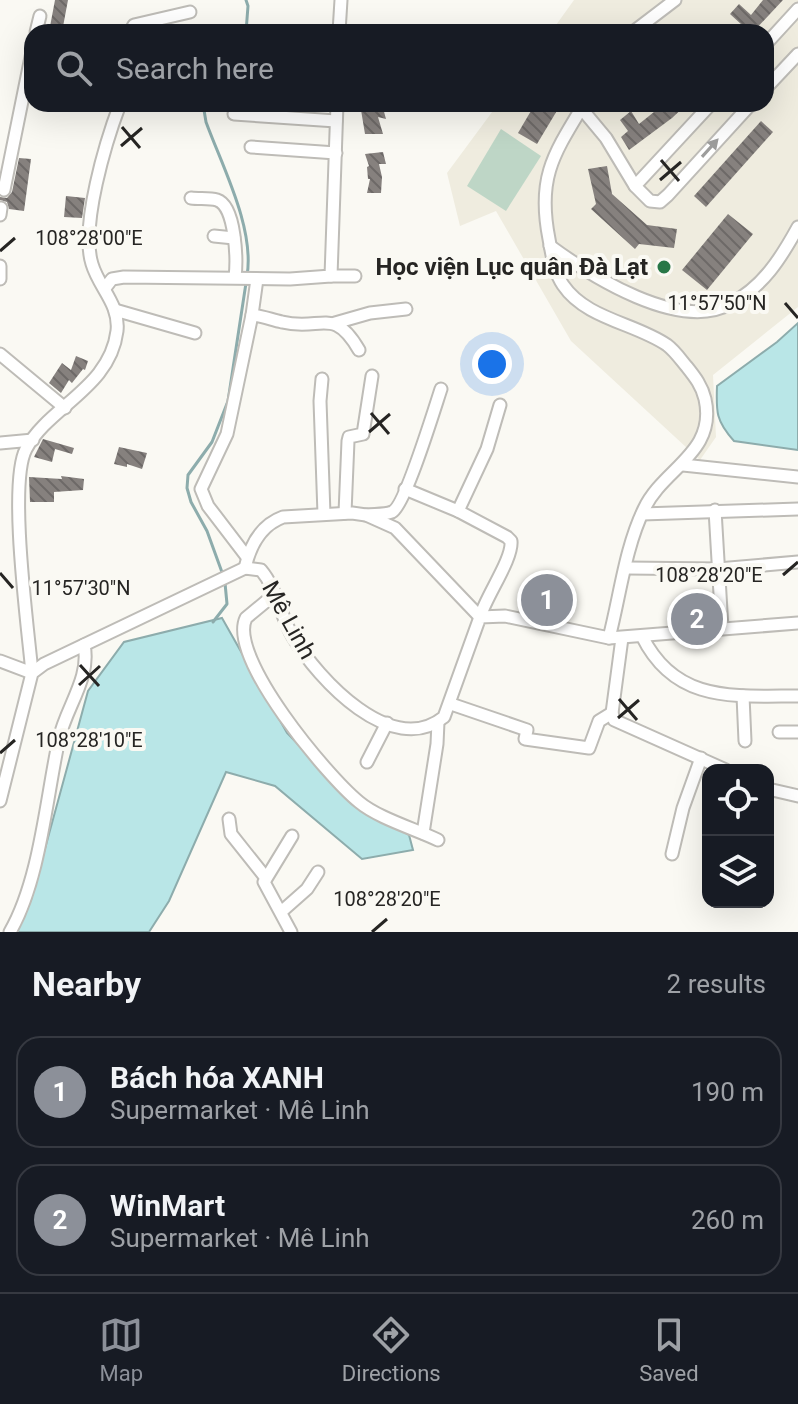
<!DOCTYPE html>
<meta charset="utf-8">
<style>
:root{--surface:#171b24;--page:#242831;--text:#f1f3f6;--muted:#9ea1a6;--line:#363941;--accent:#8c9099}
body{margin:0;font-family:Roboto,sans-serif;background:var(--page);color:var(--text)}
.controls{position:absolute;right:24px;bottom:24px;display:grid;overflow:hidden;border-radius:16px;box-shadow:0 8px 32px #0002}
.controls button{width:72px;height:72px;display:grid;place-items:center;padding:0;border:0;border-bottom:2px solid var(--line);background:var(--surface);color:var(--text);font:40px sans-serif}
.you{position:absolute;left:492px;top:364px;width:28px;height:28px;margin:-20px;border:6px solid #fff;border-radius:50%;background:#1a73e8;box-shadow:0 0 0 12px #1a73e833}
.badge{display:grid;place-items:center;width:52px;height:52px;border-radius:50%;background:var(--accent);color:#fff;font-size:26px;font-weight:700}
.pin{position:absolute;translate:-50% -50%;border:4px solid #fff;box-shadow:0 2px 8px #0006}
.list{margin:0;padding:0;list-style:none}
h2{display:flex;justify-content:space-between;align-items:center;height:104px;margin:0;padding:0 32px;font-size:34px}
h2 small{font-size:26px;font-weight:400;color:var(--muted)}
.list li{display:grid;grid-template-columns:52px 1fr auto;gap:24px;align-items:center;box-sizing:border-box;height:112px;margin:0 16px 16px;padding:0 16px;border:2px solid var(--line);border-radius:24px}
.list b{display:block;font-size:30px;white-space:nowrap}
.list p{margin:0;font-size:26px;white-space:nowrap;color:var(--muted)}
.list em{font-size:26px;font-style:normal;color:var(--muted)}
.icon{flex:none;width:44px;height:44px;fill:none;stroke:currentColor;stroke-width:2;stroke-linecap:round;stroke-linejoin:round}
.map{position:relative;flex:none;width:798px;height:932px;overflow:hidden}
.search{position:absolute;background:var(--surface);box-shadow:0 8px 32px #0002;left:24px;right:24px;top:24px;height:88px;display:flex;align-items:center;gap:20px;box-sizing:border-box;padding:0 28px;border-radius:24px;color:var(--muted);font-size:30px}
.sheet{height:360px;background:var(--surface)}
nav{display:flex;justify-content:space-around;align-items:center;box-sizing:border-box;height:112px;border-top:2px solid var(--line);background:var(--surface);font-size:22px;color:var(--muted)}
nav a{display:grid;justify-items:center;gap:4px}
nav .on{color:var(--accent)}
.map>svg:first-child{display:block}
.built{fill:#efecdf}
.park{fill:#bed6c6}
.water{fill:#b9e6e7;stroke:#8dacac;stroke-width:2}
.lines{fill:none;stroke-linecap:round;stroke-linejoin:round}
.stream{stroke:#8dacac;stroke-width:3}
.building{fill:url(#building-back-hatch)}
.minor-casing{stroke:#bebcb7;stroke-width:15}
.minor{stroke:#fff;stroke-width:11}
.oneway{fill:#9d9d9c}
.ticks{fill:none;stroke:#262523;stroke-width:3}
.poi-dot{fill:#287747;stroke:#faf9f3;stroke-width:3}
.labels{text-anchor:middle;stroke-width:8;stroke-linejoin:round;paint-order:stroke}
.poi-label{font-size:24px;font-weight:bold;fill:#262523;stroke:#faf9f3;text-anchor:end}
.street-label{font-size:24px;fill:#262523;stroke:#faf9f3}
.ticks-label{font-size:20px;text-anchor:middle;fill:#262523;stroke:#faf9f3;stroke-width:8;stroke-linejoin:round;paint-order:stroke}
</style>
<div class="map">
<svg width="798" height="932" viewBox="0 0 798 932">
<defs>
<pattern id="building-back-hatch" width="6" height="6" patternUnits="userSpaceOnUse" patternTransform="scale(2)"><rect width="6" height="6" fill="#86817e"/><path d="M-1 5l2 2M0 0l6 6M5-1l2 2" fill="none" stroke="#6d6967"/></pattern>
</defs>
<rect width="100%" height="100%" fill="#faf9f3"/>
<path class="built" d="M574 0H798V307L713 375 716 437 700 460 571 341 496 211 460 226 447 173 498 104H766V32H551Z"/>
<path class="park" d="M501 129 541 156 506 211 467 186Z"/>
<g class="water">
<path d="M798 323V450L734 441C716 421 716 412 717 386L777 342Z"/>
<path d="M222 618 287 733 357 805 409 835 413 850 362 859 275 786 226 772 169 901 149 932H14L31 900 88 691 124 642Z"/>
</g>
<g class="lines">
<g class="stream">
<path d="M246 0 248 6 246 32"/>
<path d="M203 104 206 122C222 166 255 228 247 276"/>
<path d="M223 575 207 531 191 502 187 488 188 475 212 442 228 401 246 283"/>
<path d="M213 622 227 604 225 583"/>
</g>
</g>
<g class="building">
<path d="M55 0H68L62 32H49Z"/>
<path d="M763 0H783L753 32H741L738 29 742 25 730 14 739 4 751 15Z"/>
<path d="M360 104 383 108 386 119 378 117 383 134H365Z"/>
<path d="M535 104H561L537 144 518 133Z"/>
<path d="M664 104H687L672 118 629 150 621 137 628 131 620 120 631 111 639 124Z"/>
<path d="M761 121 773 132 706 207 694 196Z"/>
<path d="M383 152 386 164H379L382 177 381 193H367L370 179H368L367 167 369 166 365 154Z"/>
<path d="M19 158 31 159 24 211 9 209 7 202 0 200V197L7 198 12 192Z"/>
<path d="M607 166 612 194 647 225 677 229 674 248 639 244 635 249 591 209 596 204 588 169Z"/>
<path d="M66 196 85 198 82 218 64 217Z"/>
<path d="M728 214 753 234 707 290 682 270Z"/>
<path d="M76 356 88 361 85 370 83 369 72 383 69 380 61 393 49 383 62 363 71 370Z"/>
<path d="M43 439 74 448 72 454 55 449 52 462 34 457Z"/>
<path d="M119 447 147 453 142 469 127 464V467L114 464Z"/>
<path d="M61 476 84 479 83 490 54 492V502H30L29 477 62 479Z"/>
</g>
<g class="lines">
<defs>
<g id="minor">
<path d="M36 32 40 16"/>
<path d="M130 32 134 25 190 12"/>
<path d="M339 32 341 0"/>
<path d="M633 32 675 0"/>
<path d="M766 44 798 9"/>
<path d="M766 88 798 54"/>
<path d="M584 104C553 155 537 178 549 239 552 255 554 272 563 285 586 319 635 323 667 345 675 351 681 360 687 367 695 377 702 386 705 399 717 453 663 468 644 509 625 548 620 596 609 638"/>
<path d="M711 104 635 186 650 201 660 202 668 195 751 104"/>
<path d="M581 108 606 138 635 186"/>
<path d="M234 114 336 121"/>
<path d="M251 147 336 153"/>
<path d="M4 190 32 52"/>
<path d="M191 198C199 199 210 198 217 200 236 206 237 261 235 277"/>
<path d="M0 215 1 208"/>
<path d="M214 236 234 238"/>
<path d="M550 246C591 276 679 332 730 304 763 287 781 258 798 227"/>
<path d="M0 266V279"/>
<path d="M331 276H355"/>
<path d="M257 279 252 315C263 316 272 320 282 322 321 332 333 305 359 350"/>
<path d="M105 288 112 279 124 277 290 279 331 276 337 104"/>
<path d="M115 310 195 333"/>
<path d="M335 323 370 313 406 309"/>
<path d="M0 354 65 408"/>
<path d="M322 379 320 401 324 514"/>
<path d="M0 443 33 440"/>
<path d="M683 465 798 477"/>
<path d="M715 510 722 628"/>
<path d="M458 511 487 449 500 405"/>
<path d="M345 513 348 441 349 437 363 434 372 376"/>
<path d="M642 514 798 509"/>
<path d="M366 515C374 514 385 515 392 512 405 506 435 407 441 389"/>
<path d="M247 557 208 506 201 489 227 434 252 315"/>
<path d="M245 568C250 546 261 525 283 517L352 513 366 515 395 528 480 617C486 596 513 559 511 541L507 537 458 511 405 489"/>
<path d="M627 568 718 569 798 562"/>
<path d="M275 594 246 618C227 657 328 777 359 802 378 818 415 829 438 840"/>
<path d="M642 636C675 703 733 696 798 696"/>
<path d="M622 638 612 713 614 720 726 770"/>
<path d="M0 661 32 673C28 628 8 483 26 449 49 406 110 388 117 331 120 304 99 288 92 264 80 226 106 141 120 104"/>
<path d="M743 696 745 741"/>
<path d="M451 704 527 730 525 739 589 748 599 721 612 713"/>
<path d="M779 732H798"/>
<path d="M367 762 387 723"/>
<path d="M768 789 798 796"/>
<path d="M0 801 32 673 44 664 245 568 261 570C277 589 280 615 293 637 318 679 392 759 444 717L480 617 505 616 609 638 798 623"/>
<path d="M229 819 231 834 266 878"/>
<path d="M423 833 437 744 438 722"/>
<path d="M672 854 683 808 701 758"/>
<path d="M281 912 307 889 318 872"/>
<path d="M10 932C40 880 46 799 59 739 66 707 91 678 84 645"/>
<path d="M291 932 264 882 292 836"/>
</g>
</defs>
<use href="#minor" class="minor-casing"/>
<use href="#minor" class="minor"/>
</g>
<defs><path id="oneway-solid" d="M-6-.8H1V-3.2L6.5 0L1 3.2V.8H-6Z" transform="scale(2)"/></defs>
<use class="oneway" href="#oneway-solid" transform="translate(710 148) rotate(-48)"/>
<path class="ticks" d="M122 127 140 148M121 146 142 128M661 160 679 181M660 180 681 162M0 251 15 238M785 303 798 318M371 413 389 434M369 432 390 414M0 573 13 588M783 575 798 562M80 665 99 686M79 685 100 666M619 699 637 720M618 718 639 700M0 753 15 740M372 932 387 919"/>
<circle class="poi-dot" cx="664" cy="267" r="8"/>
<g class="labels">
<g class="poi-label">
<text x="648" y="275">Học viện Lục quân Đà Lạt</text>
</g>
<g class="street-label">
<text transform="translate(289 620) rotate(61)" y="8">Mê Linh</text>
</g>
</g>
<g class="ticks-label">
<text x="89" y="245">108°28'00"E</text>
<text x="717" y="310">11°57'50"N</text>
<text x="709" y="582">108°28'20"E</text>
<text x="81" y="595">11°57'30"N</text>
<text x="89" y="747">108°28'10"E</text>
<text x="387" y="906">108°28'20"E</text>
</g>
</svg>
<div class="controls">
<button><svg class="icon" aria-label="locate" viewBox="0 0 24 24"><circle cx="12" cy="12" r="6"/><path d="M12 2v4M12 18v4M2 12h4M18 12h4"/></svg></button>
<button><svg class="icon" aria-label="layers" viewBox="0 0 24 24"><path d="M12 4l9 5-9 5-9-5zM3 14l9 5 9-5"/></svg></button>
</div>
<div class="you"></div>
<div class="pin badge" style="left:547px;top:600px">1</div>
<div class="pin badge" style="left:697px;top:619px">2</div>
<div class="search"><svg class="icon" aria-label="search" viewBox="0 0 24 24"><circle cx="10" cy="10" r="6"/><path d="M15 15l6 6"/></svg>Search here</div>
</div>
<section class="sheet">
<h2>Nearby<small>2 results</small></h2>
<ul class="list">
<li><span class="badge">1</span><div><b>Bách hóa XANH</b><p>Supermarket · Mê Linh</p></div><em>190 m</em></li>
<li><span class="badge">2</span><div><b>WinMart</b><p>Supermarket · Mê Linh</p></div><em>260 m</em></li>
</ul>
</section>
<nav>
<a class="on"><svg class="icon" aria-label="map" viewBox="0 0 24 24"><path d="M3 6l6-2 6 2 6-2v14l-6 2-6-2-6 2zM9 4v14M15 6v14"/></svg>Map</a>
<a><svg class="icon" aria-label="directions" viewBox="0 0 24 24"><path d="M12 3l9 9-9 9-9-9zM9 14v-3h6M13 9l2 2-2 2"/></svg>Directions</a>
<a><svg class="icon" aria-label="saved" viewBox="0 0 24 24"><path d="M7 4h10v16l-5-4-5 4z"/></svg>Saved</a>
</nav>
